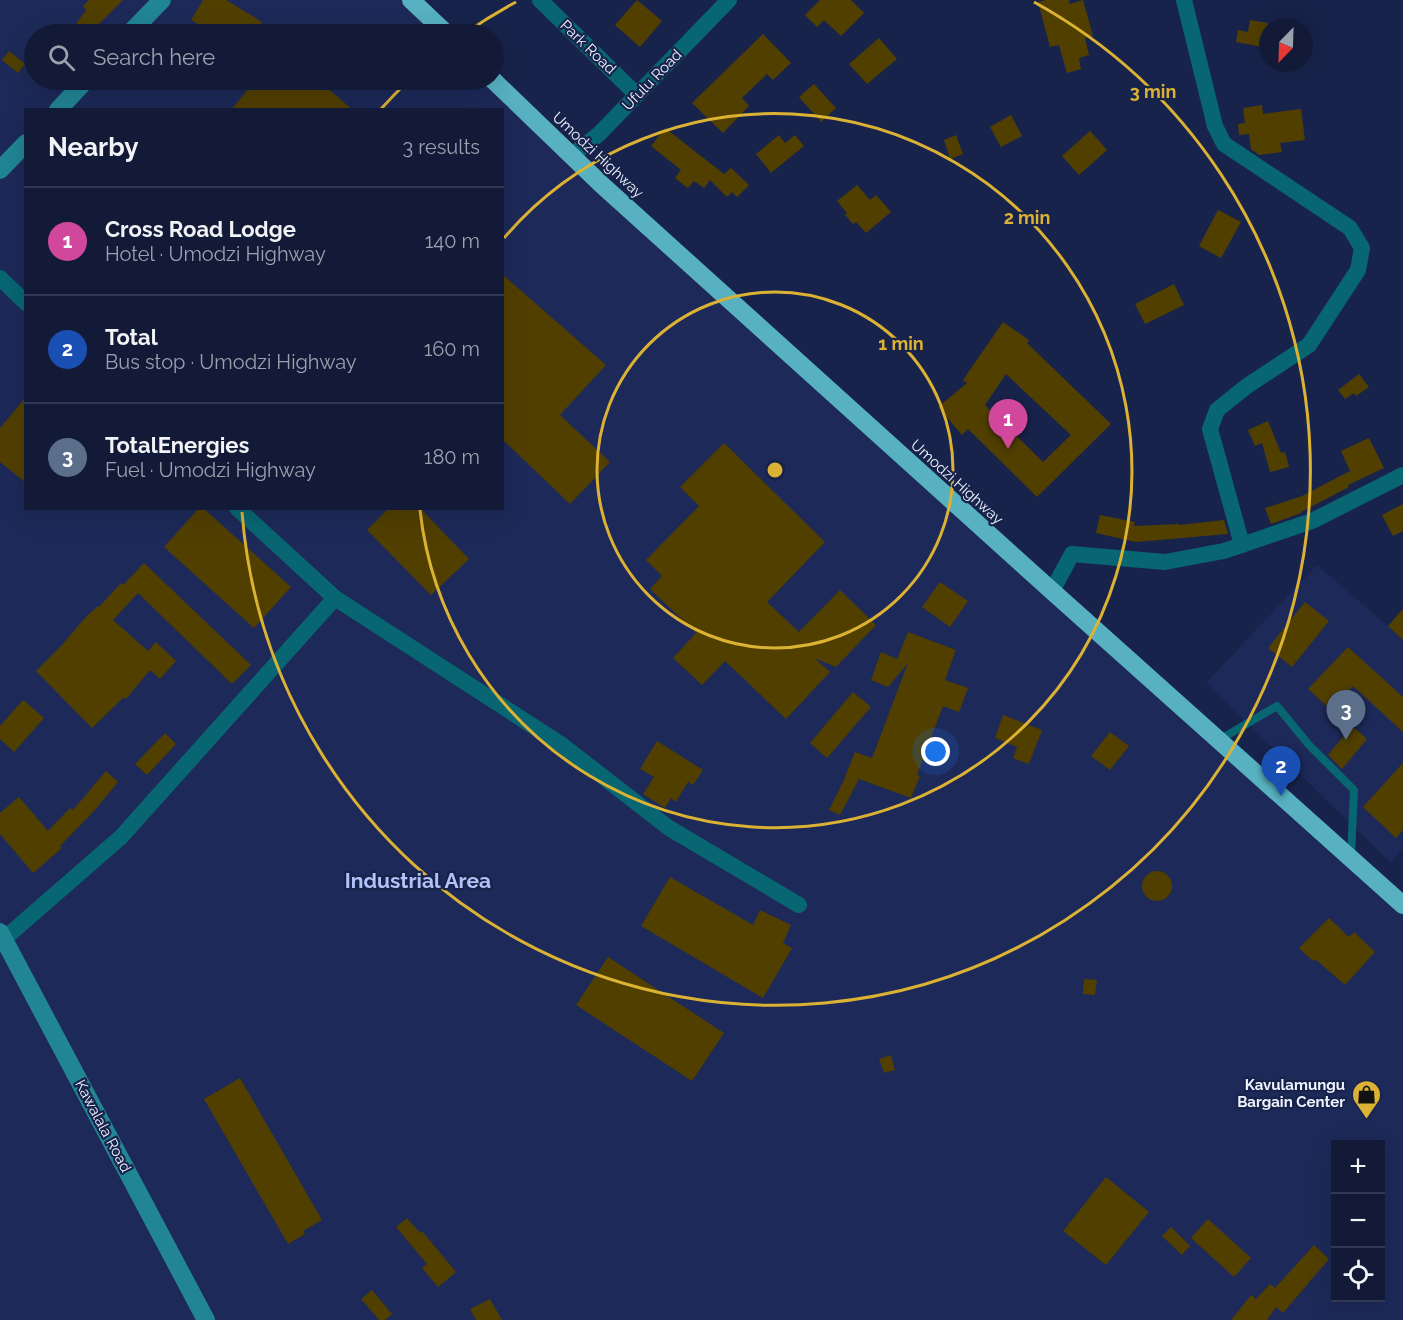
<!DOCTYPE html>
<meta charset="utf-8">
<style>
:root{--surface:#121a38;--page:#1b2340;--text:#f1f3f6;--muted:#9ca1ae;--line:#313853;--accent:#2563eb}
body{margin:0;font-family:Raleway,sans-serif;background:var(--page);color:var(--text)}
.controls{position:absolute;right:18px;bottom:18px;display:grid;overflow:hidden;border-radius:0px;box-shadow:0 6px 24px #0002}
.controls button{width:54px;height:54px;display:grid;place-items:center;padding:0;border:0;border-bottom:2px solid var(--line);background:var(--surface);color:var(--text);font:30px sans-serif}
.compass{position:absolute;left:1259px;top:18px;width:54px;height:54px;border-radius:50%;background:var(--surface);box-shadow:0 6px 24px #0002;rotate:203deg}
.you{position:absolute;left:936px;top:752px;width:21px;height:21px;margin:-15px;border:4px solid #fff;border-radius:50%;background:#1a73e8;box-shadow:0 0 0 9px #1a73e833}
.badge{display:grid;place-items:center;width:39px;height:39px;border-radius:50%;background:var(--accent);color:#fff;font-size:20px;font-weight:700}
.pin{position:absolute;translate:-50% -50px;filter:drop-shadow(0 2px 3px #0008)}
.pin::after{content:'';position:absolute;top:32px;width:21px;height:18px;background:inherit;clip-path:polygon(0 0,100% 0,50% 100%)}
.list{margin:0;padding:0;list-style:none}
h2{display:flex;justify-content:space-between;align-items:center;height:78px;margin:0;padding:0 24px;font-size:26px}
h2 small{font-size:20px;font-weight:400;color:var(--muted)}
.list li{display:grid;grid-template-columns:39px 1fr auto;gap:18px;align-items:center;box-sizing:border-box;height:108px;padding:0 24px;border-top:2px solid var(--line)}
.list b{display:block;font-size:22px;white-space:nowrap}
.list p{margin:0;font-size:20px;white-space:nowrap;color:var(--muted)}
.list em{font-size:20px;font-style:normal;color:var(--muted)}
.icon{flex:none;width:33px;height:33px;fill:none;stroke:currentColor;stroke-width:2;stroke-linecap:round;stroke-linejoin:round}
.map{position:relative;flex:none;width:1403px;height:1320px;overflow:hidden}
.search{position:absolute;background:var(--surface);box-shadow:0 6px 24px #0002;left:24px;top:24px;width:480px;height:66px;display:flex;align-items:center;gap:15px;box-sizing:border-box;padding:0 21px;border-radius:33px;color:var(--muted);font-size:22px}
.panel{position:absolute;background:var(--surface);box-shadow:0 6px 24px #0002;left:24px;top:108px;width:480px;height:402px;border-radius:0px}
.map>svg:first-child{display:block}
.built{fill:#1d2958;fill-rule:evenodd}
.building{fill:#513f00;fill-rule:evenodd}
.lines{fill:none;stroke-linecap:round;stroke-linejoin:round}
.lane{stroke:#086672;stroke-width:8}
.street{stroke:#086672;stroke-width:16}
.secondary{stroke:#218594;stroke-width:18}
.highway{stroke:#57b1c0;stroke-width:18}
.ring{fill:none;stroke:#dbb233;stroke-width:3}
.labels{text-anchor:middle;stroke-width:4.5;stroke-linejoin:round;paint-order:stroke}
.street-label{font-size:15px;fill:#eff3fe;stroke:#18234b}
.poi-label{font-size:15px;font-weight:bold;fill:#eff3fe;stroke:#18234b;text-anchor:end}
.district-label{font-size:21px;font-weight:bold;fill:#b1c3f8;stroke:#18234b}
.centre{fill:#dbb233;stroke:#18234b;stroke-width:3}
.ring-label{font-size:18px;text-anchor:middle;font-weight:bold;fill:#dbb233;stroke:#18234b;stroke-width:4.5;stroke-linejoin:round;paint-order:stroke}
</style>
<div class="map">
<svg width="1403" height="1320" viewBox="0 0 1403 1320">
<rect width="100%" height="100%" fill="#18234b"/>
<g class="built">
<path d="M0 0H416L450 34H34V80H494L1403 905V1320H0ZM26 110H502V508H26ZM1336 1144H1380V1298H1336Z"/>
<path d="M1317 565 1403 639V849L1391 863 1206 683Z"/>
</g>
<g class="building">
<path d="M89 0H123L89 34H69L86 10 83 6Z"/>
<path d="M203 0H226L262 22 255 34H215L191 20Z"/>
<path d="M637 0 662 21 640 47 615 25Z"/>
<path d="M820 0H851L864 13 841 36 824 20 817 27 805 15Z"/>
<path d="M1046 0H1069L1070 4 1083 0 1093 36 1085 38 1089 55 1079 58 1081 69 1067 73 1059 45 1050 47 1038 2Z"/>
<path d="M1250 20 1268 23V48L1236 42 1238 30 1248 32Z"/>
<path d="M763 34 791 63 773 80 767 74 742 98 749 106 723 133 692 103Z"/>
<path d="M879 38 897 59 867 84 849 64Z"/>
<path d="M9 51 25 64 18 73 2 60Z"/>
<path d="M234 80H297L310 89 318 80 353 110H231L249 88Z"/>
<path d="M814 84 836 108 821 122 799 97Z"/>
<path d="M1262 105 1263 114 1301 109 1305 140 1280 143 1282 152 1259 155 1251 149 1249 134 1239 135 1238 124 1245 123 1243 108Z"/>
<path d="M1011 115 1022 136 1001 147 990 127Z"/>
<path d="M665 128 724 174 731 168 749 185 737 197 732 192 727 197 710 180 704 188 694 181 688 188 675 178 681 170 651 146Z"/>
<path d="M1090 131 1107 150 1079 175 1062 156Z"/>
<path d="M779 135 785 143 795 135 804 146 771 173 756 154Z"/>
<path d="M956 135 963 154 950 159 944 140Z"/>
<path d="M857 185 870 200 876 195 891 212 866 233 856 222 853 224 845 215 847 213 837 201Z"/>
<path d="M1218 210 1241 222 1221 258 1199 246Z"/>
<path d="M502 274 606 365 560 415 610 462 570 504 502 439Z"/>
<path d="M1174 284 1184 305 1145 324 1135 304Z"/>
<path d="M1003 322 1029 340 1027 343 1111 424 1037 497 968 429 962 435 938 407 967 383 963 380ZM1006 374 1071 435 1043 462 985 405Z"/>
<path d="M1359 374 1369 387 1356 396 1354 393 1345 399 1338 390Z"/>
<path d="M26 397V483L0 462V428Z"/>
<path d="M1268 421 1281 453 1285 452 1289 467 1270 472 1262 443 1255 446 1248 430Z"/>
<path d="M1369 438 1384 468 1348 485 1349 487 1301 512V513L1271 524 1265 508 1302 496 1350 471 1341 451Z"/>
<path d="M724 443 825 542 767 602 799 632 840 590 876 625 836 667 814 658 830 672 786 719 725 661 702 685 673 658 696 633 650 589 662 576 646 560 699 506 680 487Z"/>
<path d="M1403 504V531L1393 536 1382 515Z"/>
<path d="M199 508H203L291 587 254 628 164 547Z"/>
<path d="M389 508H420L469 559 431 595 367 530Z"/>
<path d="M1100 515 1135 522 1134 526 1179 524V525L1224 520 1228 534 1136 542 1096 533Z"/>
<path d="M144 563 251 665 232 684 138 593 113 620 148 651 156 642 176 661 160 679 150 670 126 699 124 697 92 728 36 671 62 645 84 619 98 606 99 607 121 583 123 585Z"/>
<path d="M940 582 968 601 950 627 922 607Z"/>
<path d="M1305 602 1329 621 1292 667 1268 648Z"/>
<path d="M1403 609V640L1388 626Z"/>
<path d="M908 632 956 650 945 680 968 688 959 712 943 706 917 775 920 776 911 798 859 779 840 815 829 810 843 782 855 752 872 758 908 663 888 687 871 680 881 652 897 659Z"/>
<path d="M1348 647 1403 697V732L1353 686 1331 710 1308 689Z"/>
<path d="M853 692 871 707 827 758 810 743Z"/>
<path d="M23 700 44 718 14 752 0 739V726Z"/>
<path d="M1003 715 1042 730 1029 764 1013 758 1017 747 995 738Z"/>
<path d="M1352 726 1367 739 1342 769 1328 755Z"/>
<path d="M1110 732 1129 746 1110 770 1091 756Z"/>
<path d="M165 733 176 744 147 775 135 764Z"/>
<path d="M657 741 703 770 693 785 688 782 676 802 671 798 665 808 643 794 654 777 640 769Z"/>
<path d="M1403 763V830L1396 838 1363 807Z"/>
<path d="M106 771 118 782 94 811 60 846 62 848 33 873 0 834V813L19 797 48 831 70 808 73 810Z"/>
<circle cx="1157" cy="886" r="15"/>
<path d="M670 877 753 925 760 910 791 925 783 943 792 948 763 998 641 926Z"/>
<path d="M1329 918 1349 937 1354 932 1375 952 1345 985 1315 959 1313 961 1299 948Z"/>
<path d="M608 957 724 1033 692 1081 576 1005Z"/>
<path d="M1084 979 1097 980 1095 995 1083 994Z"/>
<path d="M891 1055 895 1070 884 1073 879 1059Z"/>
<path d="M240 1078 322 1220 303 1231 305 1234 288 1244 204 1099Z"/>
<path d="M1106 1177 1149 1212 1106 1265 1063 1231Z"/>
<path d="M407 1218 420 1233 422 1231 456 1272 438 1287 422 1268 427 1264 396 1227Z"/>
<path d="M1208 1219 1251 1258 1234 1277 1191 1238Z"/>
<path d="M1171 1227 1190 1246 1182 1255 1162 1236Z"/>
<path d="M1314 1245 1329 1259 1283 1313 1276 1307 1267 1320H1231L1251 1295 1256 1299 1270 1284 1275 1288Z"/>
<path d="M372 1290 392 1314 385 1320H379L361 1299Z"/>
<path d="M490 1299 502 1320H476L470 1309Z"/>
</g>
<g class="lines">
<path class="lane" d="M1219 740 1277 706 1309 745 1354 790 1351 857"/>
<g class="street">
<path d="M540 0 637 95"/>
<path d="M1184 0 1215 126 1224 144 1350 228 1362 248 1358 270 1309 345 1247 386 1217 410 1210 429 1242 545"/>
<path d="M571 156 599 134 729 0"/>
<path d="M0 278 26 303"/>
<path d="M237 508 335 598 562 745 669 828 799 905"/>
<path d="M1052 591 1072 554 1165 562 1224 551 1312 521 1403 475"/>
<path d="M4 939 121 837 335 598"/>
</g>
<g class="secondary">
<path d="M129 34 162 0"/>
<path d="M58 110 86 80"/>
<path d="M0 170 26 143"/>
<path d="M0 932 206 1320"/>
</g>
<g class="highway">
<path d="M411 0 447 34"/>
<path d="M493 80 602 185 1052 591 1403 905"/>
</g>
</g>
<g class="ring">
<circle cx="775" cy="470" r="178"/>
<path d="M504 238A357 357 0 1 1 420 510"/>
<path d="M381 109A535 535 0 0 1 407 82M464 34A535 535 0 0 1 516 2M1034 2A535 535 0 1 1 242 512"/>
</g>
<defs>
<symbol id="shop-pin" viewBox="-11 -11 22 30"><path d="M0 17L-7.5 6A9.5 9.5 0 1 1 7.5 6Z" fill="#dbb233" stroke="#18234b"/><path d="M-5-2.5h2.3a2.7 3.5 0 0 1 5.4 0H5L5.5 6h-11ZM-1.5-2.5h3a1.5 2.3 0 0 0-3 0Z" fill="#111"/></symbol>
</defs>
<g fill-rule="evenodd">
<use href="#shop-pin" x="1350" y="1078" width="33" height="45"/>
</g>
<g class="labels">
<g class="street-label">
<text transform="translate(588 47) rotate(44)" y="5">Park Road</text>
<text transform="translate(652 80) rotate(-46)" y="5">Ufulu Road</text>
<text transform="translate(598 155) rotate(43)" y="5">Umodzi Highway</text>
<text transform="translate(957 482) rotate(42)" y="5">Umodzi Highway</text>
<text transform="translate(103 1126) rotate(62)" y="5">Kawalala Road</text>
</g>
<g class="poi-label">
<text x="1345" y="1090">Kavulamungu<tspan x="1345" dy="17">Bargain Center</tspan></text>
</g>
<g class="district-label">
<text x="418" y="888">Industrial Area</text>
</g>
</g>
<circle cx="775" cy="470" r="9" class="centre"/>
<g class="ring-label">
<text x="1153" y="98">3 min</text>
<text x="1027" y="224">2 min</text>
<text x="901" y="350">1 min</text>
</g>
</svg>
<div class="controls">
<button>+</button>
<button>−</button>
<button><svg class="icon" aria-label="locate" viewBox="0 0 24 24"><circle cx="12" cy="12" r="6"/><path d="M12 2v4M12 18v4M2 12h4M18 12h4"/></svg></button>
</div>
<svg class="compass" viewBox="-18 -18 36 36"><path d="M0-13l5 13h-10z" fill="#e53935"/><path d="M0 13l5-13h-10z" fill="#9ca1ae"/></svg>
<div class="you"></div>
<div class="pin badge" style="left:1008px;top:449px;background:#d1479c">1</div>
<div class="pin badge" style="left:1281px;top:796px;background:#1a4fb4">2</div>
<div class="pin badge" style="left:1346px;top:740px;background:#5c6f8a">3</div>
<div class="search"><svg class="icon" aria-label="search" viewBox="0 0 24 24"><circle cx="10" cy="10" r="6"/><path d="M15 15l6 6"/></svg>Search here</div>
<section class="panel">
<h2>Nearby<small>3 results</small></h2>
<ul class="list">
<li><span class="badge" style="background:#d1479c">1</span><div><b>Cross Road Lodge</b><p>Hotel · Umodzi Highway</p></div><em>140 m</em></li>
<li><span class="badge" style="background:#1a4fb4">2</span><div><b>Total</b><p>Bus stop · Umodzi Highway</p></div><em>160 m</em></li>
<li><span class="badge" style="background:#5c6f8a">3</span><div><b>TotalEnergies</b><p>Fuel · Umodzi Highway</p></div><em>180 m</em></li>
</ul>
</section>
</div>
